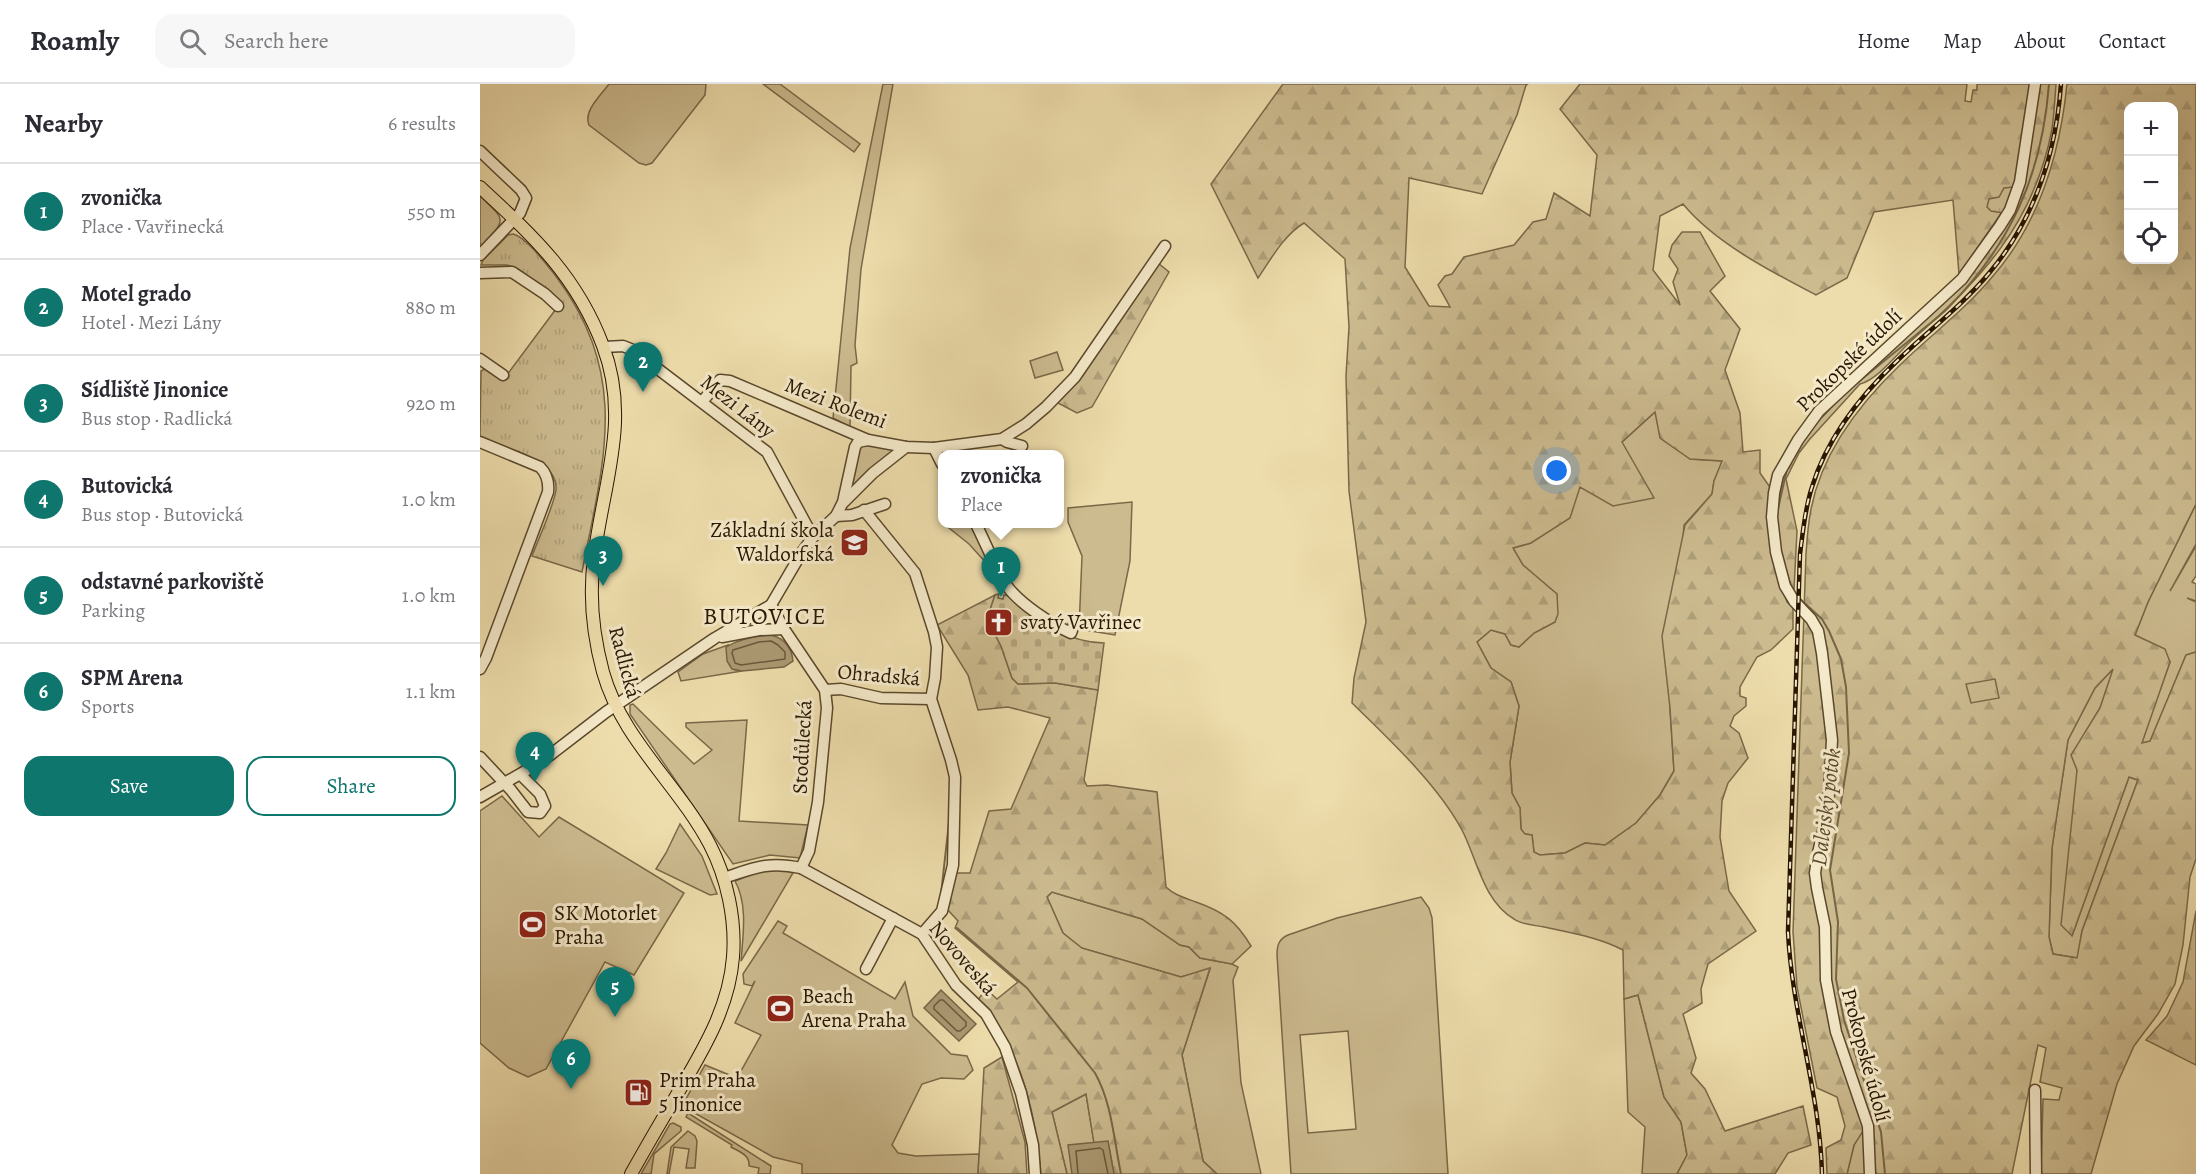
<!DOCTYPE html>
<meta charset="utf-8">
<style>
:root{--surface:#fff;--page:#f7f7f7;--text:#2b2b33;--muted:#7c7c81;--line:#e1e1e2;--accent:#0f766e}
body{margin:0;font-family:Alegreya,serif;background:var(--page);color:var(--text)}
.controls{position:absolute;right:18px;top:18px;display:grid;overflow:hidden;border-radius:12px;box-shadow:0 6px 24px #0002}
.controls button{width:54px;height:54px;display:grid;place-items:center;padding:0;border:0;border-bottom:2px solid var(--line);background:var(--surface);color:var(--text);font:30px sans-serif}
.you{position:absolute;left:1077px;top:387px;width:21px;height:21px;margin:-15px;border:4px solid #fff;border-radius:50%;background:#1a73e8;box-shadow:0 0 0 9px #1a73e833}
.badge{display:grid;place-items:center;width:39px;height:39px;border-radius:50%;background:var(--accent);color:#fff;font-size:20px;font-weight:700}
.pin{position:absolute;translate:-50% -50px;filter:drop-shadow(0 2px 3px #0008)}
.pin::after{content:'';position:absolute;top:32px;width:21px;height:18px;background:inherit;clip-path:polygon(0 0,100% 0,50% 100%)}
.popup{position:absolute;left:458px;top:366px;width:126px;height:78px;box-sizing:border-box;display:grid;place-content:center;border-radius:12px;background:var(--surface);filter:drop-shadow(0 2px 4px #0005);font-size:20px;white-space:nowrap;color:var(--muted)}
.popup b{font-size:22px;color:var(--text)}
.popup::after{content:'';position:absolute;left:50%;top:100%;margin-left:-12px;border:12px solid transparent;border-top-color:var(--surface)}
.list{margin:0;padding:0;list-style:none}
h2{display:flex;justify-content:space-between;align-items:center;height:78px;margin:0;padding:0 24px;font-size:26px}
h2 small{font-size:20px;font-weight:400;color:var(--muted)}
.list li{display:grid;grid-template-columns:39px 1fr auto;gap:18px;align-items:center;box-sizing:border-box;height:96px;padding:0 24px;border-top:2px solid var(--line)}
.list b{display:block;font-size:22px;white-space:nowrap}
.list p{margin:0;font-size:20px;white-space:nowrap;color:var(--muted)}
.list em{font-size:20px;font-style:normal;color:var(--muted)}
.actions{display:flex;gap:12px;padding:18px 24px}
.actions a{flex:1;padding:14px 0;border:2px solid var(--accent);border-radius:18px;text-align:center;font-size:21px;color:var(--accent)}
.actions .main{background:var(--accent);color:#fff}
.icon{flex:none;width:33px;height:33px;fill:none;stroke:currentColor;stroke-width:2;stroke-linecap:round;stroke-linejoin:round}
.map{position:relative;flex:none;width:1716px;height:1090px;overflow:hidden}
header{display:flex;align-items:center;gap:36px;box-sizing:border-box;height:84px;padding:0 30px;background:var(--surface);border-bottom:2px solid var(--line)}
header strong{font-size:28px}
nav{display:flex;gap:33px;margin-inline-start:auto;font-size:21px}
.search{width:420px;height:54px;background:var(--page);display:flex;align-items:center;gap:15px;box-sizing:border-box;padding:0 21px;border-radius:18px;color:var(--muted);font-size:22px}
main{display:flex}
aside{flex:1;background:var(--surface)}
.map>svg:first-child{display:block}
.grass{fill:#ccbb8f;stroke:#7a6848;stroke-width:1.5;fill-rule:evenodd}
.forest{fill:url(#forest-firs);stroke:#7a6848;stroke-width:1.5;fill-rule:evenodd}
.cemetery{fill:url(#cemetery-stones);stroke:#7a6848;stroke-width:1.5}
.park{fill:url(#park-tufts);stroke:#7a6848;stroke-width:1.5}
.water{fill:#ab9972;stroke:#776545;stroke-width:1.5}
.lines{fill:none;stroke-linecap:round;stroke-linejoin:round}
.shore{stroke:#6a583a;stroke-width:1.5}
.stream{stroke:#776545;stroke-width:2}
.minor-casing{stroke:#5a482c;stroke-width:13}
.major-casing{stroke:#281601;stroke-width:14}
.minor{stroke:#f4e9c9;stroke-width:10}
.major{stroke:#eeddac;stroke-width:12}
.rail-casing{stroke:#281601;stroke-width:4.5}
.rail{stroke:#f4e9c9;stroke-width:2;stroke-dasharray:7;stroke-linecap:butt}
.labels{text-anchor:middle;stroke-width:6;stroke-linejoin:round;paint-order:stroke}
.street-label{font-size:21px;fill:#281601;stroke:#f4e9c9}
.poi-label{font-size:21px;fill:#281601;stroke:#f4e9c9;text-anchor:start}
.water-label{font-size:22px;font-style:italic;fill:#5c4a2e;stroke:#f4e9c9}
.quarter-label{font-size:24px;letter-spacing:1.5px;fill:#281601;stroke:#f4e9c9}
</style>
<header>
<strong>Roamly</strong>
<div class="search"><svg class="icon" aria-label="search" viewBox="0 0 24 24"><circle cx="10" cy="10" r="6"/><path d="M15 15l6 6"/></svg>Search here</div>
<nav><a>Home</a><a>Map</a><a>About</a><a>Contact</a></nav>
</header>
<main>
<aside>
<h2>Nearby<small>6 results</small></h2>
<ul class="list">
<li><span class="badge">1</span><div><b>zvonička</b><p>Place · Vavřinecká</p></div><em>550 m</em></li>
<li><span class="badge">2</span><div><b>Motel grado</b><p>Hotel · Mezi Lány</p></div><em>880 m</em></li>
<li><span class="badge">3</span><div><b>Sídliště Jinonice</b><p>Bus stop · Radlická</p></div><em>920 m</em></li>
<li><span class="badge">4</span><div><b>Butovická</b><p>Bus stop · Butovická</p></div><em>1.0 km</em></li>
<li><span class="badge">5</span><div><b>odstavné parkoviště</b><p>Parking</p></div><em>1.0 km</em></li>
<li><span class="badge">6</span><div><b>SPM Arena</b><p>Sports</p></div><em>1.1 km</em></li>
</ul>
<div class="actions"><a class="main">Save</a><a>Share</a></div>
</aside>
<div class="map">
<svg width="1716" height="1090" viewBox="0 0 1716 1090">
<defs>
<pattern id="forest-firs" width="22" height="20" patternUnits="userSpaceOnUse" patternTransform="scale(1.5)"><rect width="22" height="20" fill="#ccbb8f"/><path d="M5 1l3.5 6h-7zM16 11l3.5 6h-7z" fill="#afa07a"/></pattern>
<pattern id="cemetery-stones" width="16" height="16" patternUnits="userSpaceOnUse" patternTransform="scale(1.5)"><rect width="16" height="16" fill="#ccbb8f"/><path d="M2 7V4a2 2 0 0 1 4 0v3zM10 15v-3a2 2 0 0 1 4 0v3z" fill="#afa07a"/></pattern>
<pattern id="park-tufts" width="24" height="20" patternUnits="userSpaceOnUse" patternTransform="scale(1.5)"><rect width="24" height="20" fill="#ccbb8f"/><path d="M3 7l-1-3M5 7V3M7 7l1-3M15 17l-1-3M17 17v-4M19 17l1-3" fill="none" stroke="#afa07a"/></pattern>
</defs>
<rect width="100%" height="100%" fill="#eeddac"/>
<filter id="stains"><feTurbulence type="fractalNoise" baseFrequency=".00333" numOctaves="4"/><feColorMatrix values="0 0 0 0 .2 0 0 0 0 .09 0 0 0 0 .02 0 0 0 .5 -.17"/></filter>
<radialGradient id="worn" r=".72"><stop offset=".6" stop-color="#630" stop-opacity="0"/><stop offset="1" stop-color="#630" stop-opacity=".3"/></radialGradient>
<g class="grass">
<path d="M129 0H226L225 11 172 79 166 81 159 79 109 41C103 27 121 11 129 0Z"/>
<path d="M283 0H300L380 60 374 68Z"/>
<path d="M403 0H413L381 185 375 261 377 279 371 282 370 343 353 334 370 164Z"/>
<path d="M0 112C26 137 27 134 2 162L0 159Z"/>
<path d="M577 268 583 286 555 294 550 277Z"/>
<path d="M1175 328 1210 375 1243 377 1234 397 1232 410 1204 441 1190 625 1194 687 1180 711 1156 739 1125 761 1105 759 1085 769 1060 771 1054 769 1052 751 1044 750 1041 745 1040 724 1032 709 1030 678 1039 622 1031 598 1011 584 997 558 1011 546 1025 550 1031 561 1039 563 1054 549 1075 538 1077 510 1042 481 1033 464 1051 459 1099 403 1142 358Z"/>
<path d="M384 360 419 364 366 414 377 365Z"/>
<path d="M652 418 650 477 635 551 599 545 602 472 588 438V424Z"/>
<path d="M1716 420V460L1690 507 1716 462V492L1712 498 1716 500V517L1707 514 1716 518V568L1706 571 1670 658 1661 659 1690 578 1669 559 1655 551 1668 518Z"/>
<path d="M464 440H491L518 492 489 460Z"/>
<path d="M248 561C245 572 247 587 262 587L201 597 198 588 223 570Z"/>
<path d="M1634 584 1620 624 1592 671 1597 686 1592 852 1649 693 1658 696 1602 847 1598 874 1573 870 1569 853 1572 764 1588 656 1615 604Z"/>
<path d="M153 620 214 680 232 666 206 643V639L267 636 259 737 328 741 320 774 290 771 253 780 150 630V621Z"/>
<path d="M22 712 59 753 79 733 204 809 154 891 125 878 66 985 48 993 29 984 0 959V727Z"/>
<path d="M200 740 222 772 237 810 230 811 176 785 186 769Z"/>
<path d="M297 784 313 789 261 877C263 852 268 820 255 797L281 787Z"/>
<path d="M572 808 662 835 700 861 709 863 720 874 752 880 758 883 753 896 761 999 781 1090H737L723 1077 702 971 730 885 701 893 601 864 583 849 567 813Z"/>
<path d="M941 813 949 824 952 834 968 1090H811L797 871C797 861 799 855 808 851L857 834ZM868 947 876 1045 828 1049 820 951Z"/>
<path d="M298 837 307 842 303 849 415 915 425 898 433 932 471 970 487 972 493 986 484 995 461 994 442 1000 412 1061 418 1069 436 1072 499 1070 498 1090H322V1080L293 1073 202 1022 225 981 257 994 281 951 255 939 275 897 272 902 264 900 263 890Z"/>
<path d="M1158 911 1184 1013 1201 1038 1207 1071 1197 1090H1162L1165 1043 1148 1028 1144 915Z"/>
<path d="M606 1010 614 1058 634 1090H587L572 1028Z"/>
<path d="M208 1029 291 1082 290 1090H278L279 1084 269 1082C270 1071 260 1068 251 1063L252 1061 206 1033Z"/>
<path d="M193 1039 201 1043V1047L174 1070 171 1090H161L190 1040Z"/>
<path d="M208 1047 215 1052 217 1057 215 1084H206L209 1065 194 1063 189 1090H187L191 1063Z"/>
<path d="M1382 1047H1386L1387 1090H1367L1374 1061Z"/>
</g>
<g class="forest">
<path d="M803 0H1048L1046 1 1037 31 1002 110 929 94 925 183 949 222 970 223 958 201 965 192 972 190 984 173 1034 161 1053 138 1066 135 1074 109 1110 132 1117 71 1080 25 1100 0H1487L1485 17 1491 18 1493 6H1497V0H1552L1536 101 1527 121 1479 190 1473 116 1394 128 1367 194 1336 211C1292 188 1235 159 1203 120L1180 132 1173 186 1200 221 1193 198 1198 185 1189 172 1192 161 1202 148H1220L1245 192 1230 207 1260 245 1245 286 1260 329 1263 368 1280 366V389L1292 406V467L1307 518 1313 523V545L1291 566 1277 573 1260 603V612L1266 614V622L1254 632 1250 642 1259 649 1268 674 1248 699 1242 717 1240 753 1249 807 1276 847 1228 880 1221 905 1222 919 1203 930 1216 974 1211 989 1225 1005 1245 1047 1323 1022 1331 1061 1308 1069 1295 1090H1197L1207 1071 1201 1038 1184 1013 1158 911 1144 915 1143 866C1118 853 1091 849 1064 843 1055 841 1042 841 1034 835 1003 817 997 775 982 746 958 701 909 655 872 619L874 594 886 538 869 407 866 292 869 243 865 175 824 139C804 151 791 175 778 194L731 100ZM1175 328 1180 354 1210 375 1242 377 1234 397 1232 410 1205 441 1182 552 1190 624 1194 687 1180 711 1156 739 1125 761 1105 759 1085 769 1060 771 1054 768 1052 751 1045 750 1041 745 1040 724 1032 709 1030 678 1039 622 1031 598 1011 584 997 558 1011 546 1025 550 1031 561 1039 563 1054 549 1075 538 1078 530 1077 510 1043 481 1033 464 1051 459 1090 434 1100 403 1133 422 1174 414 1142 358Z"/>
<path d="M1559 0H1576C1575 15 1574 31 1572 45 1554 141 1500 196 1431 257 1417 270 1397 296 1380 300L1329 356 1319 369 1306 395 1317 447 1314 505 1307 500 1294 435 1299 399 1321 355 1381 292 1441 238 1533 129Z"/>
<path d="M1587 0H1716V420L1668 518 1655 551 1685 565 1690 578 1662 659 1670 657 1706 571 1716 568V775L1710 793 1703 861 1695 900 1678 930 1654 962 1637 1000 1611 1090H1561L1563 1015 1579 1016 1582 1004 1560 998 1566 964 1558 961 1532 1090H1387L1386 1047H1383L1374 1061 1367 1090H1347L1346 1064 1361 1056 1365 1042 1357 1013 1337 1004 1317 903 1313 848 1326 470C1327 455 1328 440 1331 425 1342 369 1380 319 1421 280 1452 250 1486 225 1513 192 1560 138 1580 70 1587 0ZM1648 22H1694V176H1648ZM1633 585 1620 624 1591 671 1597 686 1581 841 1592 852 1649 693 1658 696 1602 847 1597 874 1573 870 1569 853 1572 764 1588 656 1615 604Z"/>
<path d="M678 179 689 188 612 323 597 329 576 318Z"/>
<path d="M515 511 507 535 521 562 532 594 538 600 575 599 618 606 604 696 607 702 627 701 677 708 686 803C694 811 705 814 716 818 744 828 756 837 771 862L752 880 720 874 709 863 700 861 662 835 572 808 567 813 583 849 602 864 701 893 730 884 702 971 723 1077 737 1090H634L628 1058 614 1059 606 1010 572 1028 587 1090H561C557 1048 549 996 526 959 518 945 507 931 497 917L506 905 517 915 538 898 475 844 478 837 467 825 476 789H490L509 727 531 725 570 634 528 623 498 626 488 591 457 541Z"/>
<path d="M1716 827V981L1666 956 1687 932 1703 898Z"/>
<path d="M522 973 545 1058 547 1090H498L504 984Z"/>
</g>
<path class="cemetery" d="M519 510 518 514 523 515 524 511 529 512C560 536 583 558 624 559L618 606 575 599 538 600 532 594 521 562 507 535 515 511Z"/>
<g class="park">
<path d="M1533 103 1532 113 1523 129 1511 127 1507 123 1509 115 1519 113 1524 104Z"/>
<path d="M33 150C46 153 66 180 75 191 151 292 124 375 102 488L52 472C58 456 74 421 76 406 79 375 22 362 0 354L1 287 5 285 24 295 76 225 80 224 75 212 38 185 27 181H1L3 176 28 151Z"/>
<path d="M1515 595 1519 614 1491 619 1486 600Z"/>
</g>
<g class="water">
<path d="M291 551C304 554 312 564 313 577L304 583 262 587 252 585 247 577 246 563C260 555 275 552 291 551Z"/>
<path d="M461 906 496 940 479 957 444 924Z"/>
<path d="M628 1057 634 1090H592L588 1061Z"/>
</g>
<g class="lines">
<g class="shore">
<path d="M291 557 298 561 305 568V575L261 581 255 579 252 569 253 566 279 558Z"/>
<path d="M460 916H463L486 938V942L480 947H477L454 925V922Z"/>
<path d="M598 1090 596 1067 620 1064 623 1066 628 1090"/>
</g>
<g class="stream">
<path d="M1372 303C1393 286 1415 268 1436 251 1446 242 1458 234 1468 224 1531 160 1562 91 1569 0"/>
<path d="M1336 339 1361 313"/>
<path d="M1318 367 1324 356"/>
<path d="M1297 429 1307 385"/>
<path d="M1307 490 1311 502"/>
<path d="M1314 507 1319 514 1342 535 1349 547 1361 575 1366 603 1369 669 1350 786 1358 838 1356 895 1364 936 1401 1048 1405 1090"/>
<path d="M461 810 469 738"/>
<path d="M477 844 547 904 615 989C632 1019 634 1057 641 1090"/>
</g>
<defs>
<g id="minor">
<path d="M0 67 41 106 46 114 40 129 0 171"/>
<path d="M0 189 32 188 65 210 78 222"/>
<path d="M124 263 143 262 153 266 287 368 333 453"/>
<path d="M0 275 23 291"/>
<path d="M222 318 240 296 250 297 388 356 426 363 454 364 522 355 546 340 566 323 595 293 685 162"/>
<path d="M522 355 527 358 542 362"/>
<path d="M0 358 60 383C67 390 69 398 68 408L6 574 0 585"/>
<path d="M454 364 462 380"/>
<path d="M364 418 393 389 426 363"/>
<path d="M384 426 435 489 454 548 457 563 455 594 451 615 471 676 475 693 473 781 462 827 442 850"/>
<path d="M356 432 372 431 405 420"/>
<path d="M496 440C506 460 515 483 527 502 540 520 571 540 591 549L596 535"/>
<path d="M291 521 304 545 345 606 347 624 338 718 329 767 321 784"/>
<path d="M242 553 279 546 304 545"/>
<path d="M345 606 361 605 401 614 451 615"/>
<path d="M0 673 31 706 48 728 60 729 65 722 60 710 41 691"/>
<path d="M0 713 61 678 126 628 235 554 291 521 322 468 333 453 356 432 363 418 375 363 378 358 388 356"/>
<path d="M244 794C274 784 288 777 321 784L442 850 476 901 506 930 525 963 541 1009 553 1061 555 1090"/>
<path d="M386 885 413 834"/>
<path d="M1555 1006 1556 1090"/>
<path d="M1390 1090 1388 1042 1356 948 1346 896 1345 843 1337 804 1335 789 1338 769 1348 726 1352 656 1342 569 1338 547 1331 535 1314 517 1305 502 1296 468 1292 433 1294 409 1298 391 1318 356 1339 327 1482 195 1520 142 1530 126 1540 98 1555 0"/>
</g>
<path id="major" d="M0 103C53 152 97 192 123 262 151 336 123 400 114 474 109 512 113 551 123 588 142 656 198 700 230 761 247 794 256 835 253 873 249 926 221 969 195 1014 180 1039 165 1065 151 1090"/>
</defs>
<use href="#minor" class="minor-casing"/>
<use href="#major" class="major-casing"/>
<use href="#minor" class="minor"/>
<use href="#major" class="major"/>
<defs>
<path id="rail" d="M1342 1090C1340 1008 1312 930 1308 848L1320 470C1323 447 1325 424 1332 403 1347 354 1381 311 1418 276 1449 246 1483 221 1510 188 1555 134 1576 69 1581 0"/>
</defs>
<use href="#rail" class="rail-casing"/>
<use href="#rail" class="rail"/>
</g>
<defs>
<symbol id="school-square" viewBox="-11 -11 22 22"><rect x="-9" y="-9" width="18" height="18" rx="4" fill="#8f2418" stroke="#f4e9c9"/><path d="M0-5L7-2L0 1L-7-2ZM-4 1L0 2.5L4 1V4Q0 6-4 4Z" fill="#fff"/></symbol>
<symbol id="church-square" viewBox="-11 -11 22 22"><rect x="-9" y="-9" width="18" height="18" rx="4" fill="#8f2418" stroke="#f4e9c9"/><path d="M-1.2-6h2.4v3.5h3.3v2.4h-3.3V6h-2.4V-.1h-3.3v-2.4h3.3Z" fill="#fff"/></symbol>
<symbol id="stadium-square" viewBox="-11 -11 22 22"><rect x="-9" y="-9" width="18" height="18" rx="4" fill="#8f2418" stroke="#f4e9c9"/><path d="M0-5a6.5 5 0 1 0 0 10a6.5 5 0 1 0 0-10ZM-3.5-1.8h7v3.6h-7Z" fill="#fff"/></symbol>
<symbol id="fuel-square" viewBox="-11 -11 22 22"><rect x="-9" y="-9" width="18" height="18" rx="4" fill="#8f2418" stroke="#f4e9c9"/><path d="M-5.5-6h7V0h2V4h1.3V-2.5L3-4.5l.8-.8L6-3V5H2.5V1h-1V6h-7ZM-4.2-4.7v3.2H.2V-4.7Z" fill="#fff"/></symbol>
</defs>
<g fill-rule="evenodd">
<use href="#school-square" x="358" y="442" width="33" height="33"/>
<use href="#church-square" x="502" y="522" width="33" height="33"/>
<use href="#stadium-square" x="36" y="824" width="33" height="33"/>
<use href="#stadium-square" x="284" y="908" width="33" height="33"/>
<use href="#fuel-square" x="142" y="992" width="33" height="33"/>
</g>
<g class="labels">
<g class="street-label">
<text transform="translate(1369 276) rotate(-44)" y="7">Prokopské údolí</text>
<text transform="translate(356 319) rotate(21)" y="7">Mezi Rolemi</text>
<text transform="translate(258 322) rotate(38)" y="7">Mezi Lány</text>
<text transform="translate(145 578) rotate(75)" y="7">Radlická</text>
<text transform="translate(399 591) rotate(5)" y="7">Ohradská</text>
<text transform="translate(322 663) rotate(-87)" y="7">Stodůlecká</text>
<text transform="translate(483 874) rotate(49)" y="7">Novoveská</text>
<text transform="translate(1386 971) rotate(75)" y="7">Prokopské údolí</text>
</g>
<g class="poi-label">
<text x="354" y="453" text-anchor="end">Základní škola<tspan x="354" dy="24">Waldorfská</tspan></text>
<text x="540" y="545">svatý Vavřinec</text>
<text x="74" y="836">SK Motorlet<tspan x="74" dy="24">Praha</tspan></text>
<text x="322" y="919">Beach<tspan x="322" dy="24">Arena Praha</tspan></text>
<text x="179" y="1003">Prim Praha<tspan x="179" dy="24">5 Jinonice</tspan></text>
</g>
<g class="water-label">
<text transform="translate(1345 723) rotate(-83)" y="8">Dalejský potok</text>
</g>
<g class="quarter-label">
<text x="285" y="540">BUTOVICE</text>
</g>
</g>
<rect width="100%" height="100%" filter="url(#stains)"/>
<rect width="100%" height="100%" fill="url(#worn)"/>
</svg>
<div class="controls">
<button>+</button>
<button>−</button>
<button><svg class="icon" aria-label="locate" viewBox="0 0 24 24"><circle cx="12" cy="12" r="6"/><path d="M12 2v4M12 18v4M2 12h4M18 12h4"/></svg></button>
</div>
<div class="you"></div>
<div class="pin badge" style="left:521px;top:513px">1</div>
<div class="popup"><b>zvonička</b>Place</div>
<div class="pin badge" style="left:163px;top:308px">2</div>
<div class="pin badge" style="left:123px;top:502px">3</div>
<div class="pin badge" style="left:55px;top:698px">4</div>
<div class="pin badge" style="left:135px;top:933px">5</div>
<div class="pin badge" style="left:91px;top:1005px">6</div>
</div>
</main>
